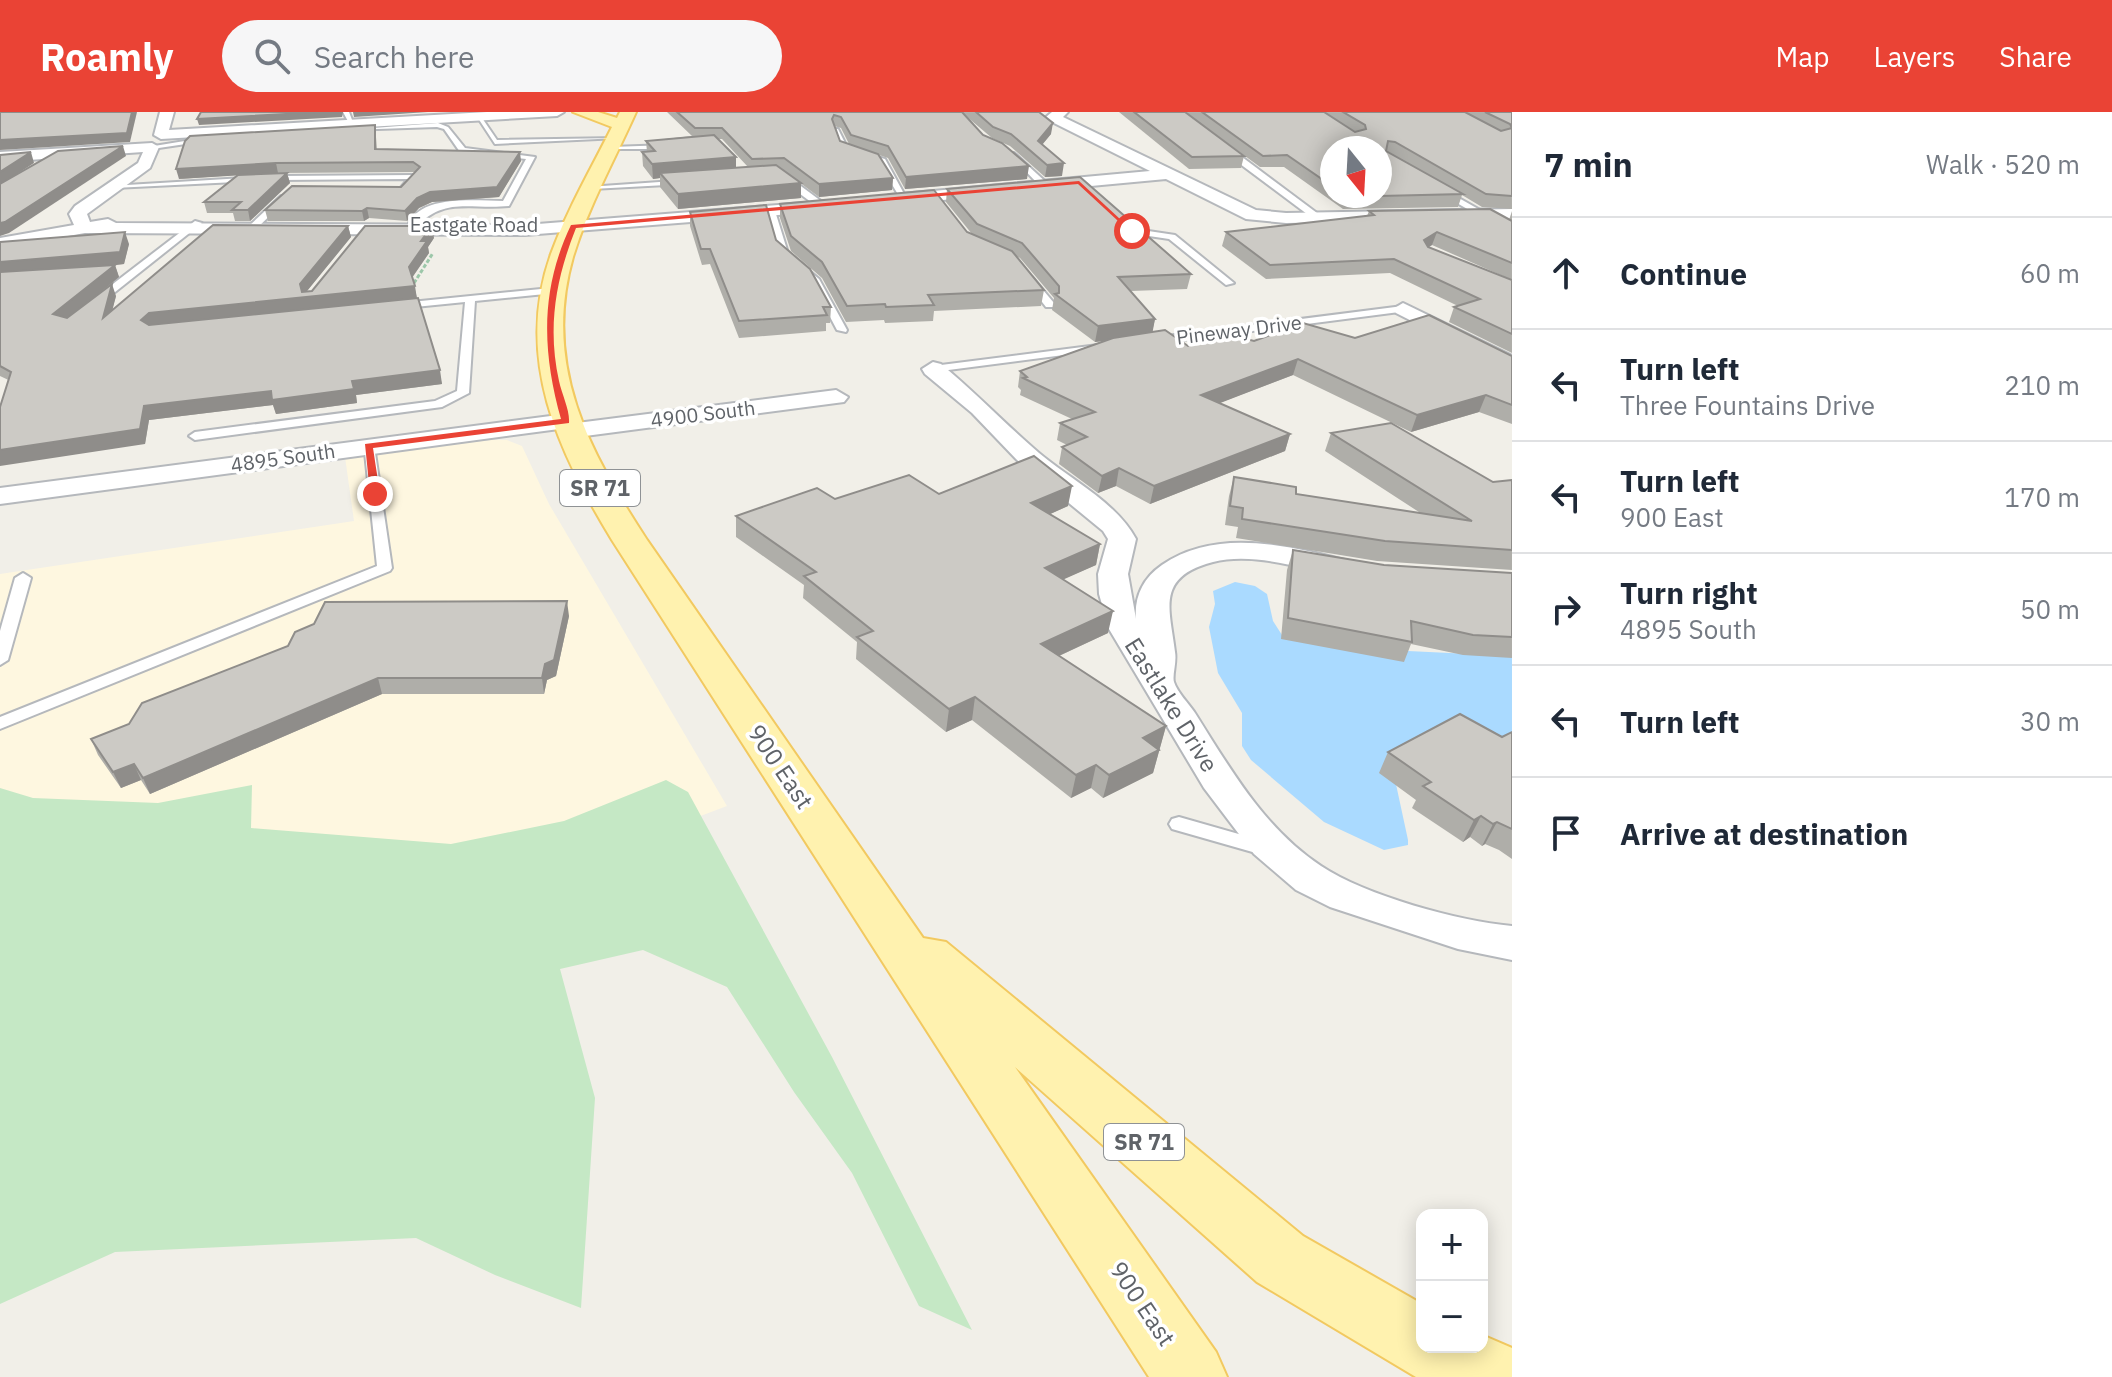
<!DOCTYPE html>
<meta charset="utf-8">
<style>
:root{--surface:#fff;--page:#f6f6f7;--text:#1f2937;--muted:#747a83;--line:#e0e1e3;--accent:#ea4335}
body{margin:0;font-family:"IBM Plex Sans",sans-serif;background:var(--page);color:var(--text)}
.controls{position:absolute;right:24px;bottom:24px;display:grid;overflow:hidden;border-radius:16px;box-shadow:0 4px 20px #0003}
.controls button{width:72px;height:72px;display:grid;place-items:center;padding:0;border:0;border-bottom:2px solid var(--line);background:var(--surface);color:var(--text);font:40px sans-serif}
.compass{position:absolute;left:1320px;top:24px;width:72px;height:72px;border-radius:50%;background:var(--surface);box-shadow:0 4px 20px #0003;rotate:162deg}
.stop{position:absolute;width:24px;height:24px;margin:-18px;border:6px solid #ea4335;border-radius:50%;background:#fff}
.stop.end{background:#ea4335;border-color:#fff;box-shadow:0 2px 8px #0008}
.list{margin:0;padding:0;list-style:none}
h2{display:flex;justify-content:space-between;align-items:center;height:104px;margin:0;padding:0 32px;font-size:34px}
h2 small{font-size:26px;font-weight:400;color:var(--muted)}
.list li{display:grid;grid-template-columns:52px 1fr auto;gap:24px;align-items:center;box-sizing:border-box;height:112px;padding:0 32px;border-top:2px solid var(--line)}
.list b{display:block;font-size:30px;white-space:nowrap}
.list p{margin:0;font-size:26px;white-space:nowrap;color:var(--muted)}
.list em{font-size:26px;font-style:normal;color:var(--muted)}
.icon{flex:none;width:44px;height:44px;fill:none;stroke:currentColor;stroke-width:2;stroke-linecap:round;stroke-linejoin:round}
.map{position:relative;flex:none;width:1512px;height:1265px;overflow:hidden}
header{display:flex;align-items:center;gap:48px;box-sizing:border-box;height:112px;padding:0 40px;background:var(--accent);color:#fff}
header strong{font-size:38px}
nav{display:flex;gap:44px;margin-inline-start:auto;font-size:28px}
.search{width:560px;height:72px;background:var(--page);display:flex;align-items:center;gap:20px;box-sizing:border-box;padding:0 28px;border-radius:44px;color:var(--muted);font-size:30px}
main{display:flex}
aside{flex:1;background:var(--surface)}
.map>svg:first-child{display:block}
.commercial{fill:#fef7e0}
.green{fill:#c5e8c5}
.water{fill:#aadaff}
.lines{fill:none;stroke-linecap:round;stroke-linejoin:round}
.service-casing{stroke:#b5b8bc;stroke-width:4}
.minor-casing{stroke:#b5b8bc;stroke-width:4}
.primary-casing{stroke:#f2c960;stroke-width:4}
.path{stroke:#9cc7a9;stroke-width:3;stroke-dasharray:4 2;stroke-linecap:butt}
.service{fill:#fff;fill-rule:evenodd}
.minor{fill:#fff;fill-rule:evenodd}
.primary{fill:#fff2af;fill-rule:evenodd}
.wall{fill:#afaea9;fill-rule:evenodd}
.shaded-wall{fill:#8f8d8a}
.building{fill:#cccac5;stroke:#8f8d8a;stroke-width:2}
.route{fill:#ea4335}
.labels{text-anchor:middle;stroke-width:7;stroke-linejoin:round;paint-order:stroke}
.far-street-label{font-size:20px;fill:#5f6368;stroke:#fff}
.shield{fill:#fff;stroke:#8f9295;stroke-width:2}
.shield-label{font-size:22px;font-weight:bold;fill:#5f6368}
.street-label{font-size:24px;fill:#5f6368;stroke:#fff}
</style>
<header>
<strong>Roamly</strong>
<div class="search"><svg class="icon" aria-label="search" viewBox="0 0 24 24"><circle cx="10" cy="10" r="6"/><path d="M15 15l6 6"/></svg>Search here</div>
<nav><a>Map</a><a>Layers</a><a>Share</a></nav>
</header>
<main>
<div class="map">
<svg width="1512" height="1265" viewBox="0 0 1512 1265">
<rect width="100%" height="100%" fill="#f1efe8"/>
<path class="commercial" d="M491 328H507L522 334 549 392 727 694 621 734 0 749V462L354 409 345 345Z"/>
<path class="green" d="M666 668 688 680 832 945 972 1218 919 1194 852 1061 794 980 727 875 643 838 560 857 595 986 581 1196 495 1163 416 1126 115 1140 0 1192V676L33 686 158 691 252 673 251 716 451 732 564 709Z"/>
<path class="water" d="M1235 470 1255 474 1267 482 1273 509 1282 523 1408 539 1512 544V641L1394 663 1408 728V733L1384 738 1324 710 1251 648 1242 634V601L1218 561 1209 515 1215 492 1213 479Z"/>
<g class="lines">
<defs>
<g id="service">
<path d="M343 0H349L354 13H350Z"/>
<path d="M476 3H480L497 28 619 26 495 32Z"/>
<path d="M438 11 448 15 465 36 535 45 509 94C467 98 444 83 412 119H406C415 81 473 89 503 89L526 47 460 40 444 17 437 15 348 18Z"/>
<path d="M834 17H838L848 37 885 47 908 89H902L879 51 842 40Z"/>
<path d="M209 25 206 29 152 37 148 35Z"/>
<path d="M668 33 671 37H607L611 35Z"/>
<path d="M1220 33H1226L1321 104V108H1315L1220 37Z"/>
<path d="M1008 41H1014L1048 72V76H1042Z"/>
<path d="M415 63 418 67 401 82 397 80 408 67 278 68 114 76 110 74 278 64Z"/>
<path d="M780 63H786L825 92V96H819L780 67Z"/>
<path d="M688 68 685 72 592 77 588 75Z"/>
<path d="M1441 76 1512 116V123L1438 80Z"/>
<path d="M281 84 288 86 254 119H248V115Z"/>
<path d="M771 96 775 99 788 141 819 167 847 218 846 220 837 218 812 171 779 142 767 99Z"/>
<path d="M1123 107 1135 117 1175 123 1234 171 1226 173 1169 127 1129 121 1119 110Z"/>
<path d="M195 109 202 111 100 192H92V188Z"/>
<path d="M1026 165H1032L1054 191V195H1046L1024 167Z"/>
<path d="M551 176 555 177V181L475 189 469 281 442 295 195 328 189 324 195 320 435 289 457 279 465 190 395 197 390 194 391 192Z"/>
<path d="M1403 194 1407 195V199L1151 232 1146 229 1151 226Z"/>
<path d="M1098 233 1103 236 1102 238 933 260 927 257 933 254Z"/>
<path d="M364 331 374 334 392 456 390 459 0 617V605L377 454Z"/>
<path d="M23 461 31 466 8 548 0 553V519L15 466Z"/>
<path d="M1179 705 1277 733 1280 738 1277 743 1270 745 1172 717 1169 712 1172 707Z"/>
</g>
<g id="minor">
<path d="M160 0H174L169 18 487 0H564L557 4 161 27 154 23Z"/>
<path d="M1052 0H1068L1063 5 1256 98 1286 101 1512 97V107L1286 111 1246 107 1166 67 889 93 881 88 889 83 1150 59 1048 8 1046 5Z"/>
<path d="M152 31 159 35 150 56 87 102 90 110 108 107 116 111 525 113 830 89 838 94 830 99 525 123 85 121 0 136V126L74 113 69 102 75 94 138 51 143 40 0 50V40Z"/>
<path d="M1403 191 1512 244V260L1396 201 1393 197Z"/>
<path d="M933 250 941 252C975 280 1005 312 1039 341 1071 368 1116 390 1136 427L1128 462 1136 507C1134 485 1143 466 1162 453 1217 415 1289 434 1349 449L1354 455 1349 461 1339 464C1300 456 1253 440 1213 450 1155 465 1170 497 1175 540 1177 550 1172 563 1174 570 1177 580 1189 592 1195 601 1231 658 1264 716 1321 754 1366 784 1459 809 1512 814V848L1458 837 1330 795 1296 778 1254 742 1204 676 1109 517 1099 482 1098 462 1108 427 1103 419 1019 350 972 301 925 262 922 257Z"/>
<path d="M836 278 848 285 844 290 570 326 561 324 559 317 0 392V376L566 302 575 304 577 311Z"/>
</g>
<path id="primary" d="M573 0H598L617 6 620 0H636C615 47 588 95 573 145 542 254 589 339 647 428L923 826 946 830 1303 1124 1422 1192V1235H1482V1223L1512 1236V1265H1416L1257 1170 1015 955 1216 1240 1227 1265H1149L612 428C558 339 514 246 551 142 567 98 591 57 612 15Z"/>
</defs>
<use href="#service" class="service-casing"/>
<use href="#minor" class="minor-casing"/>
<use href="#primary" class="primary-casing"/>
<path class="path" d="M414 171 433 141"/>
<use href="#service" class="service"/>
<use href="#minor" class="minor"/>
<use href="#primary" class="primary"/>
</g>
<g class="wall">
<path d="M667 0H1039L1051 22 1042 33 1062 64 1045 65 1010 34 992 26 966 4 983 23 1027 67 905 77 888 46 879 43 893 66 892 78 819 85 783 58 801 86 678 97 660 75V66L653 67 643 54 642 40H647L646 29 692 24ZM834 14 841 16 849 32 840 29ZM718 27H722L748 55 736 56Z"/>
<path d="M1119 0H1185L1244 44 1241 56 1189 57Z"/>
<path d="M1185 0H1512V97L1482 95 1462 83 1458 95 1343 97 1284 55H1260ZM1332 36 1380 84H1332Z"/>
<path d="M375 13 377 37 521 49 499 85 432 90 419 96 407 109 369 106 364 109H268L265 98 401 75 415 60 278 61H287L290 71 250 109H235L233 101H207L204 90 237 63 179 67Z"/>
<path d="M947 77 1191 162 1187 177 1131 179 1155 207 1152 220 1188 234 1254 229 1355 226 1512 244V312L1479 300 1411 320 1293 263 1219 291 1290 322 1285 339 1150 392 1116 374 1098 381 1059 352 1062 335 1067 333 1057 328 1060 311 1072 307 1020 283 1021 278 1018 275 1020 259 1103 229 1095 230 1052 198 1054 186 1020 146 1016 144 1044 178 1041 194 934 199 933 209 885 211 884 208 846 210 822 166 791 139 780 106V92L967 120 972 122 946 90Z"/>
<path d="M1369 99 1509 108 1512 99V168L1432 133 1429 135 1512 168V241L1449 210 1454 195 1458 194 1390 161 1266 167 1222 134 1226 120 1367 104Z"/>
<path d="M690 100 776 128 831 195 830 211H826V219L739 226 710 152 702 153 690 114Z"/>
<path d="M348 114 351 125 306 180 312 179 434 126 428 135 429 141 412 166 417 186 442 272 356 283 357 291 276 302 273 293 149 308 145 332 0 264V130L129 132 124 152 115 153 119 165 94 186 116 184 112 198Z"/>
<path d="M1331 321 1493 370 1512 368V458L1377 449 1236 426 1238 415 1225 413 1229 384 1234 365 1296 382 1422 402 1325 339Z"/>
<path d="M939 382 1068 394 1050 402 1100 432 1096 453 1063 467 1108 521 1059 544 1166 614 1153 661 1103 686 1091 676 1071 686 972 608 946 620 856 547 857 530 803 486 804 473 736 425V404L835 387Z"/>
<path d="M1293 438 1384 453 1512 461V546L1463 543 1411 532 1404 550 1281 527 1287 458Z"/>
<path d="M569 504 556 564 547 568 544 582H382L150 682 141 668 121 676 98 643 91 627Z"/>
<path d="M1512 620V747L1499 738 1485 732 1482 734 1470 725 1463 730 1412 696 1416 688 1379 661 1388 640 1502 625Z"/>
</g>
<g class="shaded-wall">
<path d="M132 0H137L130 30 0 38V28Z"/>
<path d="M322 0H343L342 5 199 13 197 7Z"/>
<path d="M353 0H428L354 5Z"/>
<path d="M1053 11 1051 22 1036 40 1038 29Z"/>
<path d="M123 34 126 44 9 121 0 124V111Z"/>
<path d="M31 40 34 51 0 73V60Z"/>
<path d="M520 40 521 49 499 85 432 90 419 96 407 109 405 99 417 86Z"/>
<path d="M736 45V60L660 61V66L653 67 652 52Z"/>
<path d="M276 51 278 61 179 67 176 57Z"/>
<path d="M1064 51 1062 64 1045 65 1047 53Z"/>
<path d="M1029 54 1027 67 905 77 906 65Z"/>
<path d="M287 61 290 71 250 109 248 98Z"/>
<path d="M893 66 892 78 819 85V72Z"/>
<path d="M801 71V86L678 97V82Z"/>
<path d="M367 96 369 106 364 109 362 99Z"/>
<path d="M348 114 351 125 303 184 300 172Z"/>
<path d="M432 114 434 126 428 135 429 141 411 167 409 155 421 129Z"/>
<path d="M125 120 129 132 124 152 115 153 119 165 58 215 0 162V150Z"/>
<path d="M1437 120 1432 133 1419 141 1424 128Z"/>
<path d="M112 172 116 184 107 219 103 206Z"/>
<path d="M415 174 417 187 145 221 141 208 149 201Z"/>
<path d="M1155 207 1152 223 1095 230 1098 214Z"/>
<path d="M1298 247 1293 263 1197 300 1201 283Z"/>
<path d="M440 258 442 272 356 283 357 291 276 302 273 293 149 308 145 332 0 354V338L144 294Z"/>
<path d="M1486 283 1479 300 1411 320 1417 303Z"/>
<path d="M1290 322 1285 339 1150 392 1154 374Z"/>
<path d="M1119 356 1116 374 1098 381 1102 364Z"/>
<path d="M1072 374 1068 394 1028 412 1031 391Z"/>
<path d="M1100 432 1096 453 1042 477 1045 456Z"/>
<path d="M567 489 569 504 556 564 547 568 544 582 542 566 545 552Z"/>
<path d="M1113 499 1108 521 1037 554 1041 532Z"/>
<path d="M378 566 382 582 150 682 143 666Z"/>
<path d="M975 585 972 608 946 620 949 597Z"/>
<path d="M1166 614 1153 661 1103 686 1109 663 1143 626Z"/>
<path d="M134 652 141 668 121 676 113 660Z"/>
<path d="M1096 653 1091 676 1071 686 1076 663Z"/>
<path d="M1481 704 1470 725 1463 730 1474 708Z"/>
<path d="M1497 710 1485 732 1482 734 1493 712Z"/>
</g>
<g class="building">
<path d="M0 0H132L127 21 0 28Z"/>
<path d="M201 0H322L197 7Z"/>
<path d="M677 0H962L983 23 1002 31 1029 54 906 65 888 34 851 23 841 5 834 3 832 7 840 29 878 42 893 66 819 72 784 46 752 47 722 16H695Z"/>
<path d="M976 0H1039L1053 11 1038 29 1064 51 1047 53 1011 22 993 15Z"/>
<path d="M1134 0H1185L1244 44 1192 45Z"/>
<path d="M1202 0H1324L1355 20 1366 17 1365 13 1343 0H1465L1501 19 1512 16 1510 12 1485 0H1512V84L1486 82 1395 30 1388 29 1386 39 1463 82 1380 84V36H1332V74L1287 43 1263 44Z"/>
<path d="M375 13V37L520 40 497 75 430 80 417 86 405 99 367 96 362 99 265 98 292 74 401 75 420 55 413 50 276 51 176 57 185 29 190 24Z"/>
<path d="M714 23 736 45 652 52 642 40 655 39 646 29Z"/>
<path d="M123 34 5 110 0 111V72L58 39Z"/>
<path d="M31 40 0 60V43Z"/>
<path d="M776 53 801 71 678 82 660 61Z"/>
<path d="M287 61 248 98H232L241 90H204L238 63Z"/>
<path d="M1080 65 1191 162 1118 165 1155 207 1098 214 1055 182 1059 181V174L1022 131 977 112 947 77Z"/>
<path d="M934 78 967 120 1012 139 1044 178 928 183 934 193 886 195 885 192 847 194 822 150 791 124 780 92Z"/>
<path d="M766 93 776 128 810 157 831 195H823L827 203 739 209 710 137H701L690 100Z"/>
<path d="M1490 97 1512 109V151L1437 120 1424 128 1428 135 1512 168V222L1454 195 1480 187 1394 147 1270 153 1226 120 1374 103 1369 99Z"/>
<path d="M213 113 348 114 300 172 302 180 312 179 365 114H432L421 129H427L409 155 415 174 149 201 141 208 149 213 418 186 440 258 352 269 354 277 272 288 271 279 144 294 140 317 0 338V295L11 260 0 254V160L115 153 53 202 67 206 112 172 103 206Z"/>
<path d="M125 120 120 140 0 150V130Z"/>
<path d="M1429 203 1512 244V293L1486 283 1417 303 1298 247 1201 283 1290 322 1154 374 1119 356 1102 364 1062 335 1087 325 1060 311 1095 300 1023 266 1027 265 1020 259 1113 226 1165 218 1188 234 1226 222 1254 229 1303 211 1355 226Z"/>
<path d="M1391 311 1493 370 1512 368V438L1385 429 1242 407 1243 396 1230 394 1234 365 1296 375V382L1472 409 1331 321Z"/>
<path d="M1034 344 1072 374 1031 391 1100 432 1045 456 1113 499 1041 532 1166 614 1143 626 1159 638 1109 663 1096 653 1076 663 975 585 949 597 857 525 873 519 804 464 816 460 736 404 817 376 835 387 909 363 939 382Z"/>
<path d="M1293 438 1384 453 1512 461V525L1473 523 1411 509 1412 530 1288 506Z"/>
<path d="M567 489 554 548 545 552 542 566H378L143 666 134 652 113 660 91 627 129 612 142 591 288 534 295 520 314 512 325 490Z"/>
<path d="M1460 602 1502 625 1512 620V717L1497 710 1493 712 1481 704 1474 708 1423 674 1431 670 1388 640Z"/>
</g>
<path class="route" d="M1079 69 1134 120H1130L1078 72 576 116C556 166 547 215 559 269 562 283 570 298 569 311L373 336 380 382 375 385 370 382 365 332 561 307C542 239 540 178 571 113Z"/>
<g class="labels">
<g class="far-street-label">
<text x="474" y="120">Eastgate Road</text>
<text transform="translate(1239 218) rotate(-7)" y="7">Pineway Drive</text>
<text transform="translate(703 302) rotate(-7)" y="7">4900 South</text>
<text transform="translate(283 346) rotate(-8)" y="7">4895 South</text>
</g>
<g class="shield">
<rect x="560" y="358" width="80" height="36" rx="6"/>
<rect x="1104" y="1012" width="80" height="36" rx="6"/>
</g>
<g class="shield-label">
<text x="600" y="384">SR 71</text>
<text x="1144" y="1038">SR 71</text>
</g>
<g class="street-label">
<text transform="translate(1171 593) rotate(58)" y="8">Eastlake Drive</text>
<text transform="translate(780 655) rotate(56)" y="8">900 East</text>
<text transform="translate(1142 1192) rotate(56)" y="8">900 East</text>
</g>
</g>
</svg>
<div class="controls">
<button>+</button>
<button>−</button>
</div>
<svg class="compass" viewBox="-18 -18 36 36"><path d="M0-13l5 13h-10z" fill="#e53935"/><path d="M0 13l5-13h-10z" fill="#747a83"/></svg>
<div class="stop" style="left:1132px;top:119px"></div>
<div class="stop end" style="left:375px;top:382px"></div>
</div>
<aside>
<h2>7 min<small>Walk · 520 m</small></h2>
<ul class="list">
<li><svg class="icon" aria-label="ahead" viewBox="0 0 24 24"><path d="M12 20V5M6 11l6-6 6 6"/></svg><div><b>Continue</b></div><em>60 m</em></li>
<li><svg class="icon" aria-label="left" viewBox="0 0 24 24"><path d="M17 20v-9H6M10 6l-5 5 5 5"/></svg><div><b>Turn left</b><p>Three Fountains Drive</p></div><em>210 m</em></li>
<li><svg class="icon" aria-label="left" viewBox="0 0 24 24"><path d="M17 20v-9H6M10 6l-5 5 5 5"/></svg><div><b>Turn left</b><p>900 East</p></div><em>170 m</em></li>
<li><svg class="icon" aria-label="right" viewBox="0 0 24 24"><path d="M7 20v-9h11M14 6l5 5-5 5"/></svg><div><b>Turn right</b><p>4895 South</p></div><em>50 m</em></li>
<li><svg class="icon" aria-label="left" viewBox="0 0 24 24"><path d="M17 20v-9H6M10 6l-5 5 5 5"/></svg><div><b>Turn left</b></div><em>30 m</em></li>
<li><svg class="icon" aria-label="arrive" viewBox="0 0 24 24"><path d="M6 21V4h12l-3 4 3 4H6"/></svg><div><b>Arrive at destination</b></div></li>
</ul>
</aside>
</main>
